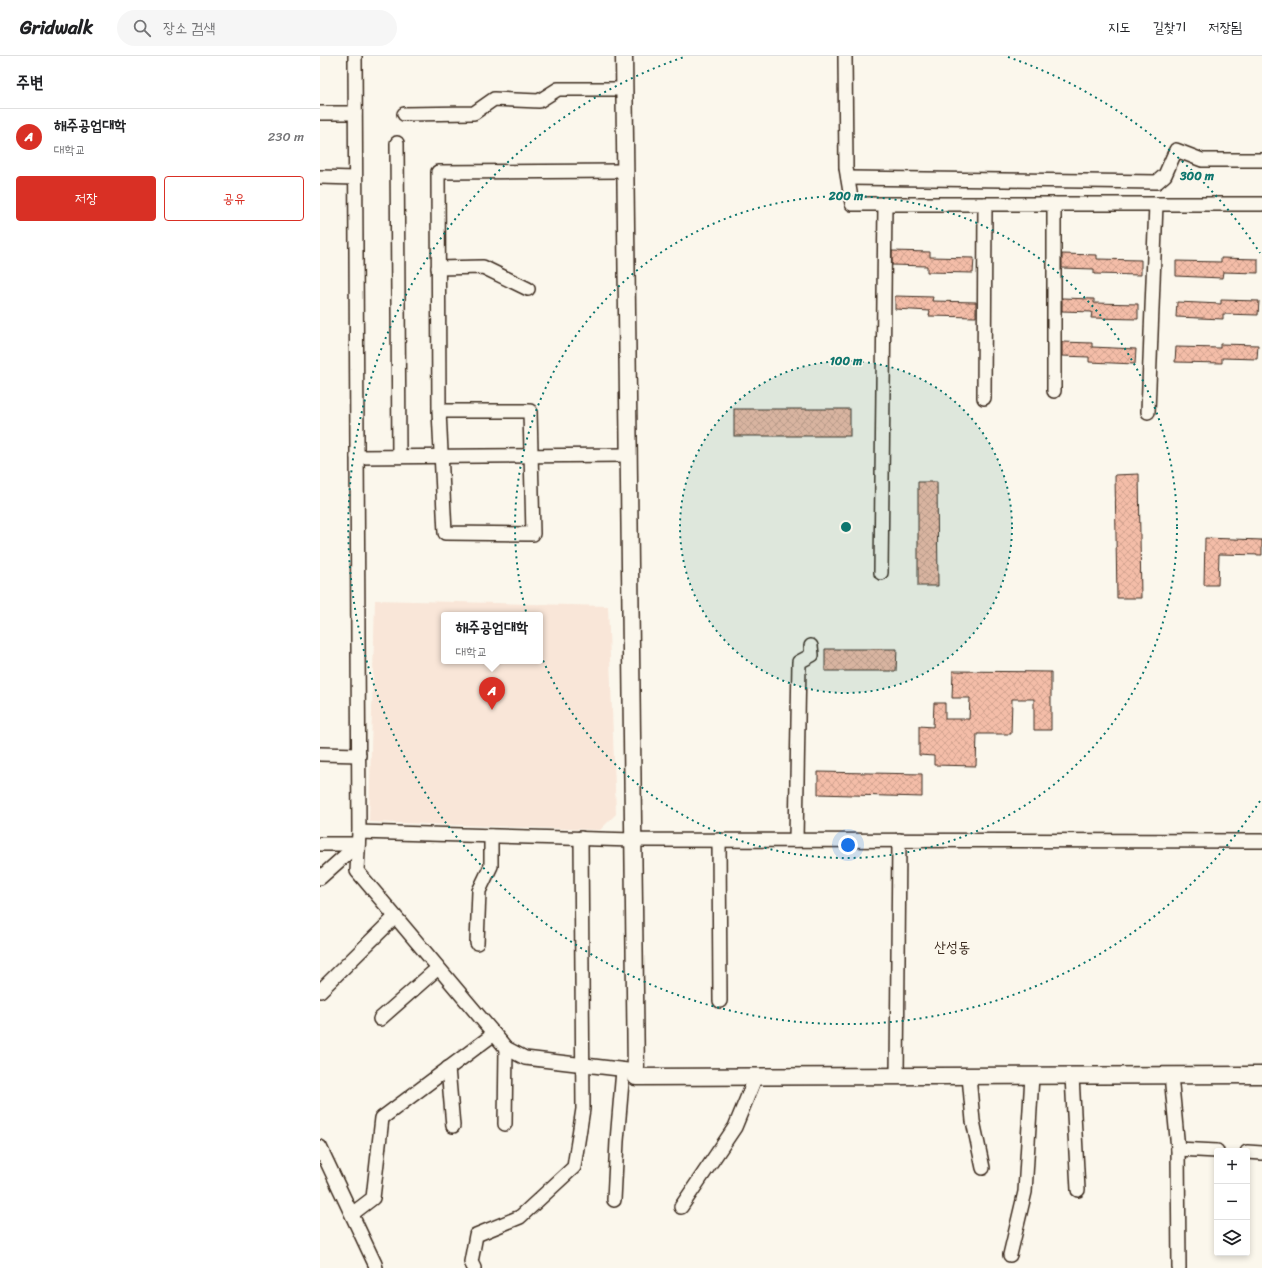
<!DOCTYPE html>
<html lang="ko">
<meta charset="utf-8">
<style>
:root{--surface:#fff;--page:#f6f6f6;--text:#202124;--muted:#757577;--line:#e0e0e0;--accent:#d93025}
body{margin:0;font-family:Sriracha,"Poor Story",sans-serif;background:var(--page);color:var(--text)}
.controls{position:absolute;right:12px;bottom:12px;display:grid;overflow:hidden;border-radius:4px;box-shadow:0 2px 6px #0003}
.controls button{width:36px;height:36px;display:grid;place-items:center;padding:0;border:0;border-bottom:1px solid var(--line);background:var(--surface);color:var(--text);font:20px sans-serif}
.you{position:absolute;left:528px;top:789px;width:14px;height:14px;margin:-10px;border:3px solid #fff;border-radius:50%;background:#1a73e8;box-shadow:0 0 0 6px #1a73e833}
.badge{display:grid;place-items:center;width:26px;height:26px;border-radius:50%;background:var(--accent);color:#fff;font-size:13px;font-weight:700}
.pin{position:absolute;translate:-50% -33px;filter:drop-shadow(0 1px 2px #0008)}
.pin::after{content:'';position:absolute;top:21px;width:14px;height:12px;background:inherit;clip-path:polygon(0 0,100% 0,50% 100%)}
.popup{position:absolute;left:121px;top:556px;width:102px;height:52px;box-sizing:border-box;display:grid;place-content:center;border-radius:4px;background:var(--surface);filter:drop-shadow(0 1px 3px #0005);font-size:13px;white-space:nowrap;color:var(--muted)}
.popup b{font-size:15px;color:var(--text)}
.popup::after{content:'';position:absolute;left:50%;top:100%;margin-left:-8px;border:8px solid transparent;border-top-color:var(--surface)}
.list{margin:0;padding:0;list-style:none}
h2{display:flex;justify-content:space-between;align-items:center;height:52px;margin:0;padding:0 16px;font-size:17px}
h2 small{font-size:13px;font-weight:400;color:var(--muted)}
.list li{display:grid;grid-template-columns:26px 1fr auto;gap:12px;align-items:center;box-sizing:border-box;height:56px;padding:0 16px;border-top:1px solid var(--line)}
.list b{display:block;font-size:15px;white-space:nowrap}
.list p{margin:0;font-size:13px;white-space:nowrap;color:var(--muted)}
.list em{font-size:13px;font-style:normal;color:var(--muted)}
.actions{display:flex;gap:8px;padding:12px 16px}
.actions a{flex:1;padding:9px 0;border:1px solid var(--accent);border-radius:4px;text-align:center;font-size:14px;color:var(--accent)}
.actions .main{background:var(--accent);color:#fff}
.icon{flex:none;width:22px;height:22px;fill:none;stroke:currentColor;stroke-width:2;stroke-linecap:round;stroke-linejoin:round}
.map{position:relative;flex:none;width:942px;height:1212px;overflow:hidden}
header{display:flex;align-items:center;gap:24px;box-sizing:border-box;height:56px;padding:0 20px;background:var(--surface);border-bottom:1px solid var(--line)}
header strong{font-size:19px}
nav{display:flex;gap:22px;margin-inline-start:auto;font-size:14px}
.search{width:280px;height:36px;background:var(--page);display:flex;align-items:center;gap:10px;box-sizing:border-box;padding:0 14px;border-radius:22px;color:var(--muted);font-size:15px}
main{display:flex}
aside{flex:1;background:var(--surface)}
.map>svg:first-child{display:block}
.built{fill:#f9e6d8;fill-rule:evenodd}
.building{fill:url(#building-cross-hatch);stroke:#3b2a1e}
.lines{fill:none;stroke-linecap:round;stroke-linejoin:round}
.minor-casing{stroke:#3b2a1e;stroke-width:16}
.major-casing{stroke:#3b2a1e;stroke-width:19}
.minor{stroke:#fbf7ec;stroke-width:13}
.major{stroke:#fbf7ec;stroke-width:16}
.ring{fill:none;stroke:#0f766e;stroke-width:2;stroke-dasharray:2 4}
.labels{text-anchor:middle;stroke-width:3.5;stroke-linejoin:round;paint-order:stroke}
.quarter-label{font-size:15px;fill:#3b2a1e;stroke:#fbf7ec}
.centre{fill:#0f766e;stroke:#fbf7ec;stroke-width:2}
.ring-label{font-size:12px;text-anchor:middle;font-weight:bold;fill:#0f766e;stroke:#fbf7ec;stroke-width:3.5;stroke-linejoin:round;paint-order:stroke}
</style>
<header>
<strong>Gridwalk</strong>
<div class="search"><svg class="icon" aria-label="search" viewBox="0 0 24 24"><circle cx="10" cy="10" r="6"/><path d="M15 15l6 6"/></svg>장소 검색</div>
<nav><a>지도</a><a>길찾기</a><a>저장됨</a></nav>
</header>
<main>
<aside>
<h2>주변<small></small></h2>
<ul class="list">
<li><span class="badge">A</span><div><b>해주공업대학</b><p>대학교</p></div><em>230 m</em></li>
</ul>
<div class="actions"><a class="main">저장</a><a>공유</a></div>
</aside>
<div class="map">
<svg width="942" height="1212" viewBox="0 0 942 1212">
<defs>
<pattern id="building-cross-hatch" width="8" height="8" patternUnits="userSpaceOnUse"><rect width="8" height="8" fill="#f4bda8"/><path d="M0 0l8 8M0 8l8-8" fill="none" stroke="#d2a390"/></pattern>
</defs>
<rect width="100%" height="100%" fill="#fbf7ec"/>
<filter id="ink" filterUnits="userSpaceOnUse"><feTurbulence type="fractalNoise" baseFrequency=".025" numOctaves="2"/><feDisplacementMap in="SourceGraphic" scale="8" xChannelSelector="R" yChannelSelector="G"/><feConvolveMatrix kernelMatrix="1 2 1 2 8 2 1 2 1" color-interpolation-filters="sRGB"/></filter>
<g filter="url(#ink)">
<path class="built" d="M55 544 288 550 296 758 280 774 49 766ZM124 559H220V605H124Z"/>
<g class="building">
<path d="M572 195 610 196V201L654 202 653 217 607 216V210L572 209Z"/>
<path d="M742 198 777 199V203L821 204V219L774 218V213L742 212Z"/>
<path d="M901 202 938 203V217L903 216 902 222 856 220V205L901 206Z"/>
<path d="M575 240 613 241 612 245 656 246V261L609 260 610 255 575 253Z"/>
<path d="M742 242 774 243V247L818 248V263L771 262 772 256 742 255Z"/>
<path d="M901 244 939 245 938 259 903 258V263L856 261 857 246 901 248Z"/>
<path d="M742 286 772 287V291L816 293 815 308 769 306V301L742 300Z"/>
<path d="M900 288 938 289 937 303 902 302V307L855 306 856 291 900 292Z"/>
<rect x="414" y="353" width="116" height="27"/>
<path d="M819 418 821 542H797L795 419Z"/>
<path d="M598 426H617L618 530H598Z"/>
<path d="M885 482 942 484V499L899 498 898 529H884Z"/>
<path d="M505 593H577L576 615H505Z"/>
<path d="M633 615 731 616V674H714V643H692L691 678H657L656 710 614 709V700L599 699V670L613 671 614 647H625V663H649L650 642H632Z"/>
<path d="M498 716 602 718V741L498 738Z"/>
</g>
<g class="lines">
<defs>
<g id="minor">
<path d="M35 0 39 776 313 784 942 785"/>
<path d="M525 0 526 112 532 148H942"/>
<path d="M0 57H35"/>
<path d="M84 58 154 57 174 43 219 45 238 33H304"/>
<path d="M77 87 79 400"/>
<path d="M0 121 35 122"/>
<path d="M528 122 837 126 845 119 856 94 882 104H942"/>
<path d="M734 148V335"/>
<path d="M118 212 163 211 208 233"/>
<path d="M664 342 665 148"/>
<path d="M119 355 125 477 213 478 210 355H119L118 116 305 115"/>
<path d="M828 356 836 148"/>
<path d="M37 401 308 399"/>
<path d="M561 517 565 148"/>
<path d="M0 698 39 699"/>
<path d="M39 776 37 815 186 992 205 1002 316 1015"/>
<path d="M399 784 400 945"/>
<path d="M476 784 479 606 492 599 491 590"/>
<path d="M0 788H38"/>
<path d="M0 822 38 788"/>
<path d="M157 887 159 835 171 810V780"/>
<path d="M0 935 75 861"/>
<path d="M60 963 118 912"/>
<path d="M128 1012 133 1070"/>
<path d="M851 1019 858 1093 859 1212"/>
<path d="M577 1020 579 784"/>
<path d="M649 1020 653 1065 663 1112"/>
<path d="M752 1020 758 1134"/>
<path d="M185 1068 186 992"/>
<path d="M0 1091 55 1208 56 1212"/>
<path d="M858 1093 897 1095"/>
<path d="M927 1096 942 1097"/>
<path d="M294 1144 297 1085 303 1014"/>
<path d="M361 1151 415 1071 436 1020"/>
<path d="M32 1158 53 1142 62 1062 174 978"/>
<path d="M690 1199 705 1136 712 1020"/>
<path d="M154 1212 151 1206 156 1179 200 1161 254 1111 263 1053 261 782"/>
</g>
<path id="major" d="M304 0 316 1021 942 1019"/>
</defs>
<use href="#minor" class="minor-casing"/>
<use href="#major" class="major-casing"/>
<use href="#minor" class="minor"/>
<use href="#major" class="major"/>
</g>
</g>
<circle cx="526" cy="471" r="166" fill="#0f766e" fill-opacity=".12"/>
<g class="ring">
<circle cx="526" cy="471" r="166"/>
<circle cx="526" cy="471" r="331"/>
<path d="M940 745A497 497 0 1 1 364 1M688 1A497 497 0 0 1 940 197"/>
</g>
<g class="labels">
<g class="quarter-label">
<text x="632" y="896">산성동</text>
</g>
</g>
<circle cx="526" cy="471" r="6" class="centre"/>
<g class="ring-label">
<text x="877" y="124">300 m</text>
<text x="526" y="144">200 m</text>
<text x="526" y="309">100 m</text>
</g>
</svg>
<div class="controls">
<button>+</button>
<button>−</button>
<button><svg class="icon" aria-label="layers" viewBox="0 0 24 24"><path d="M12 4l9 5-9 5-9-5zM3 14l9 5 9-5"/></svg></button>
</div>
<div class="you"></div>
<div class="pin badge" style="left:172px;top:654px">A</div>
<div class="popup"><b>해주공업대학</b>대학교</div>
</div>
</main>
